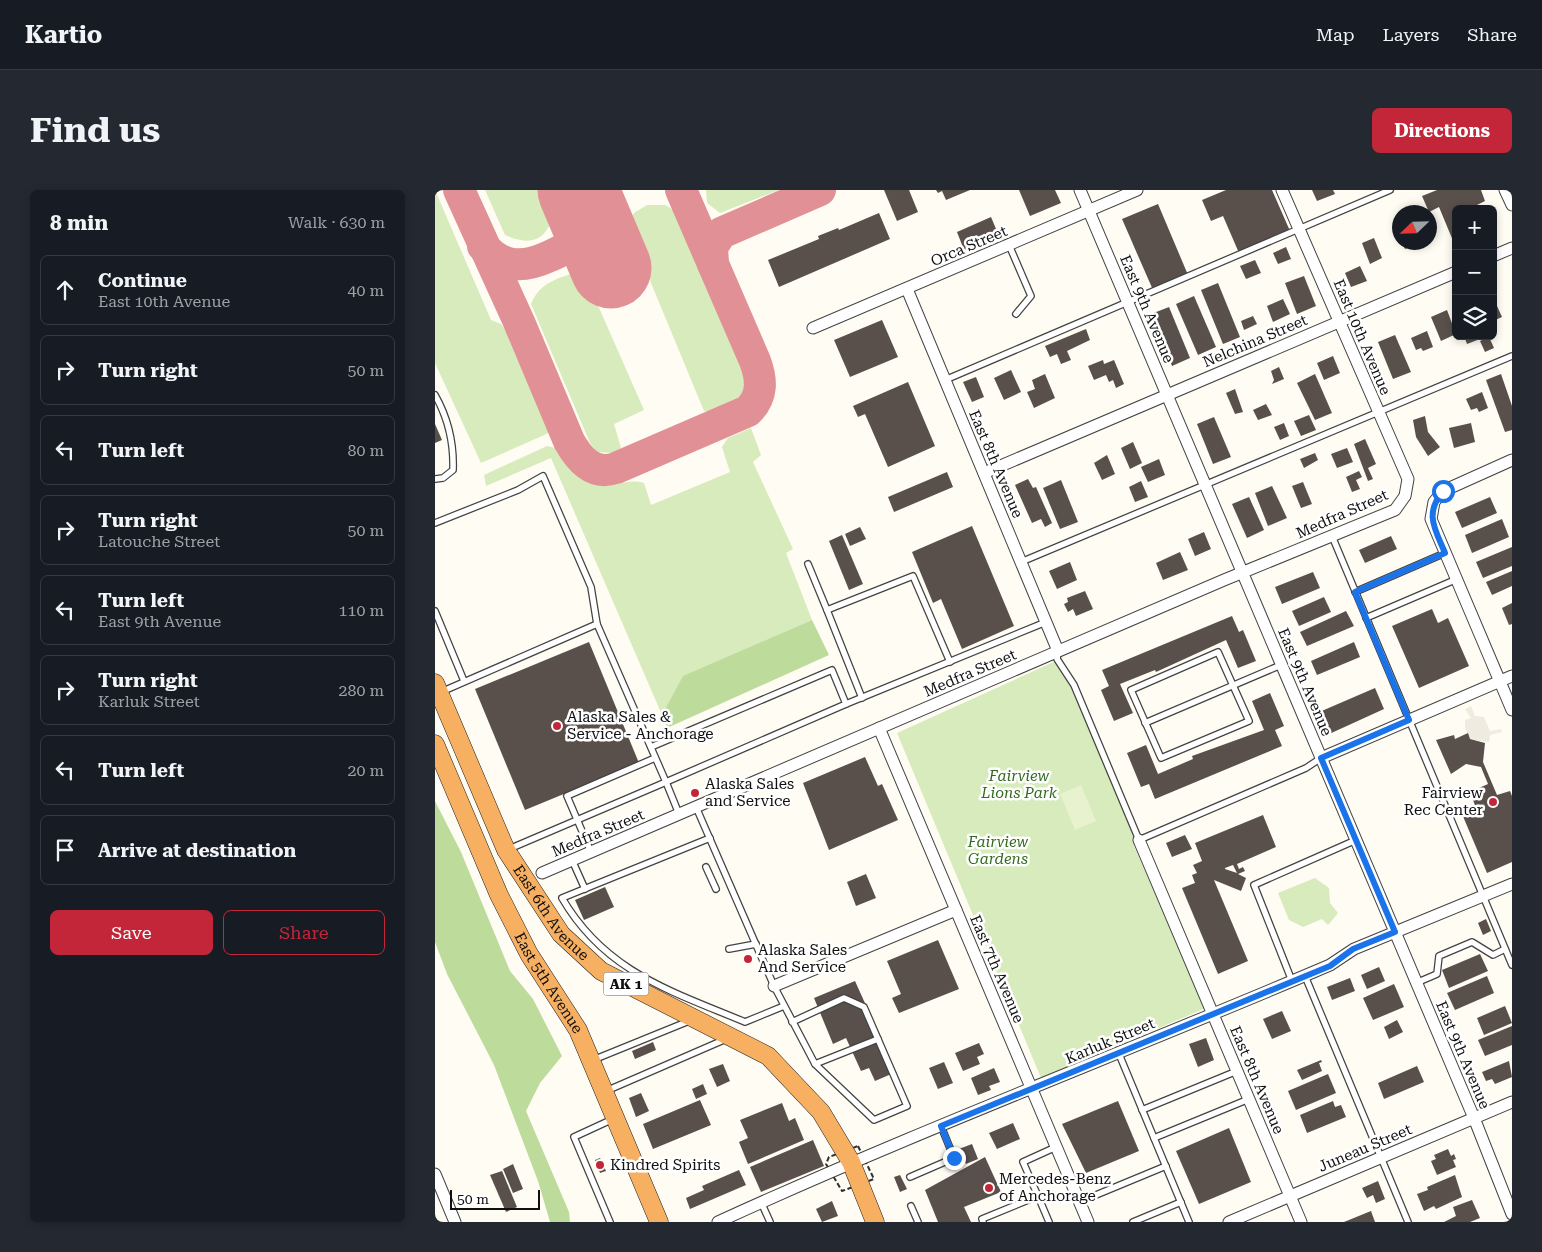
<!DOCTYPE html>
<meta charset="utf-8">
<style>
:root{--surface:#171b24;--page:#242831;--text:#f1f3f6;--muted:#9ea1a6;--line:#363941;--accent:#c32639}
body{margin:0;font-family:"Roboto Serif",serif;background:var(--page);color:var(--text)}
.controls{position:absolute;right:15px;top:15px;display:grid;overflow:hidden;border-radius:8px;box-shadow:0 2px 8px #0003}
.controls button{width:45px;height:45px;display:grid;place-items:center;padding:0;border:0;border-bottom:1px solid var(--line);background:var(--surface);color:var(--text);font:25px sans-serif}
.compass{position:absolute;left:957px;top:15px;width:45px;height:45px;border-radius:50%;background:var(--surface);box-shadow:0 2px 8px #0003;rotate:247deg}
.scale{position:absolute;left:15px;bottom:12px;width:90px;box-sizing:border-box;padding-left:5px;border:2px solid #101010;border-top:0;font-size:14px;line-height:18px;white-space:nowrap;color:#101010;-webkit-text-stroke:4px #fff;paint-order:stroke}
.stop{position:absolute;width:15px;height:15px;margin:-11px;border:4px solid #1a73e8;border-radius:50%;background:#fff}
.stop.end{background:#1a73e8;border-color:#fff;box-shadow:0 1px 5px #0008}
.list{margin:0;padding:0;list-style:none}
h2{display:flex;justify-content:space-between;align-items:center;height:65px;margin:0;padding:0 20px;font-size:21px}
h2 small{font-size:16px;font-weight:400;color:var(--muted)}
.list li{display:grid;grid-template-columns:32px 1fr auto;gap:15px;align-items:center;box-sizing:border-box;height:70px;margin:0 10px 10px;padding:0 10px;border:1px solid var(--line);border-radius:8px}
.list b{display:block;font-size:19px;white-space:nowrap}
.list p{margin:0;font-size:16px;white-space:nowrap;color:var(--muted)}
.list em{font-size:16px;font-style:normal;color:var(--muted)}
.actions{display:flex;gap:10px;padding:15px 20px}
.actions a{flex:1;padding:11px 0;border:1px solid var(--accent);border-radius:8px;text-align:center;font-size:18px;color:var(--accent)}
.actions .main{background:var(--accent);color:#fff}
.icon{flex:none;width:28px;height:28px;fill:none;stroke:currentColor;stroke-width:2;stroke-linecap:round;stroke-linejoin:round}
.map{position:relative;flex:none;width:1077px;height:1032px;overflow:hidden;border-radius:8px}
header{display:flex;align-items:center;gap:30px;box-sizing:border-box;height:70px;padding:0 25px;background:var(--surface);border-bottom:1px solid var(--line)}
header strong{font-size:24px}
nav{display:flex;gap:28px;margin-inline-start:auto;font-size:18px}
.intro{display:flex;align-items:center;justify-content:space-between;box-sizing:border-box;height:120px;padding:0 30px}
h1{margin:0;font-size:35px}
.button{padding:12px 22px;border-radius:8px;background:var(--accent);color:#fff;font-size:18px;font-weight:700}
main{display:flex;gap:30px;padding:0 30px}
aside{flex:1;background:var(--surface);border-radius:8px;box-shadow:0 2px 8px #0003}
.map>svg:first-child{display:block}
.green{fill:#d8ebbc}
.forest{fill:#bddc9b}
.pitch{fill:#e8f2ce}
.plaza{fill:#f0ebe1}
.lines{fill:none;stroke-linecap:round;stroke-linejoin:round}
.taxiway{stroke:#e19196;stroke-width:32}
.runway{stroke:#e19196;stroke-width:81}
.building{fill:#59504c;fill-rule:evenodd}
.service-casing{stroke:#434343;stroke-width:8}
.minor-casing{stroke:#434343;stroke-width:13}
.trunk-casing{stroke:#212121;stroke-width:19}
.path{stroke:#323232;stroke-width:2;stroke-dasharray:5 2.5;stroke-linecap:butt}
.service{stroke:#fff;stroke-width:5.5}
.minor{stroke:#fff;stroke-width:11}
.trunk{stroke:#f7b062;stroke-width:18}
.route{stroke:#1a73e8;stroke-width:6}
.poi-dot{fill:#c32639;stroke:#fff;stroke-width:2}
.labels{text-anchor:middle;stroke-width:5;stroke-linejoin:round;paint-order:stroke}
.shield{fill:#fff;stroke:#585858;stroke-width:1}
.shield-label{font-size:14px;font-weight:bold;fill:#101010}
.street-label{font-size:15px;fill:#101010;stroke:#fff}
.poi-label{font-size:15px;fill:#101010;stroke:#fff;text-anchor:start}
.park-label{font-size:15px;font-style:italic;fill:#346a1f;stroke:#fff}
</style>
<header>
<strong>Kartio</strong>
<nav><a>Map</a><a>Layers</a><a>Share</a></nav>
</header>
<div class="intro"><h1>Find us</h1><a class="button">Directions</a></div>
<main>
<aside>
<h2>8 min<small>Walk · 630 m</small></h2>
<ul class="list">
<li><svg class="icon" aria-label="ahead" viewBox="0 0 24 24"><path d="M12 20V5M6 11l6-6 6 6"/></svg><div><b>Continue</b><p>East 10th Avenue</p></div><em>40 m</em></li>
<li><svg class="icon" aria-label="right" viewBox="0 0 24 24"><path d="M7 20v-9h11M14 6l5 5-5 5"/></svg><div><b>Turn right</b></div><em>50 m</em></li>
<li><svg class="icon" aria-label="left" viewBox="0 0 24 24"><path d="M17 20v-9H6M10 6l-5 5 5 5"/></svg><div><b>Turn left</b></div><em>80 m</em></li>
<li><svg class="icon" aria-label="right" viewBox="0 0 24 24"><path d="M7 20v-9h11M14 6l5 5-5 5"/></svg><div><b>Turn right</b><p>Latouche Street</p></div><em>50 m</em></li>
<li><svg class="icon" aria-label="left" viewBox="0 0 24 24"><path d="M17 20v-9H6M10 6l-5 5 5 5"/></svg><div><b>Turn left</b><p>East 9th Avenue</p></div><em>110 m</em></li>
<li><svg class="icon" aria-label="right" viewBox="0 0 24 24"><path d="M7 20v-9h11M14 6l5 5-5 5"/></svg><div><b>Turn right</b><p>Karluk Street</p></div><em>280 m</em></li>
<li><svg class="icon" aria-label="left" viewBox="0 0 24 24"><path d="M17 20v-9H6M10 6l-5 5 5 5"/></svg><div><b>Turn left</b></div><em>20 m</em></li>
<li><svg class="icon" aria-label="arrive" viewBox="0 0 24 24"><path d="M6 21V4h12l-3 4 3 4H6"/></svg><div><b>Arrive at destination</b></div></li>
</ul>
<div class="actions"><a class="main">Save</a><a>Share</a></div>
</aside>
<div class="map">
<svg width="1077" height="1032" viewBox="0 0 1077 1032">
<rect width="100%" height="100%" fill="#fffcf3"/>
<g class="green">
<path d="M0 0 56 130 66 134 74 144 116 242 46 273 0 173Z"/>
<path d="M50 0H109L119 24C111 50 97 57 70 45Z"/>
<path d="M271 0H344L285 23 272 13Z"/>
<path d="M212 15H230L239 20 310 181C310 187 311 195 309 201 304 213 281 223 269 221L192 35 199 23Z"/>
<path d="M139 83 150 86 209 220 179 234 186 258 179 263 162 262 155 253 96 114C104 94 120 89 139 83Z"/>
<path d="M316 238 326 265 318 272 358 359 351 363 377 430 249 486 227 525 116 268 51 296 49 285 112 256 125 259C136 279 149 294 174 294 186 294 196 289 209 293L216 315 295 282 287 257 293 248Z"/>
<path d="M623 470 656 528 703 643 699 656 771 818 606 888 462 543Z"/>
<path d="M880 688 894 698 895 713 903 723 893 735 887 729 868 737 854 730 843 703Z"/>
</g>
<g class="forest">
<path d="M377 430 394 465 232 538 227 525 248 486Z"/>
<path d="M0 611 26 662 75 781 98 809 127 866 105 893 91 921 134 1022 135 1032H115L103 991 59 875 12 784 0 752Z"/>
</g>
<path class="pitch" d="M646 595 661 631 640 640 625 604Z"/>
<path class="plaza" d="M1036 516 1040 526 1049 527 1055 541 1066 539 1067 542 1055 545 1054 552 1035 549 1030 538V530L1036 528 1030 519Z"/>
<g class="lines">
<g class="taxiway">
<path d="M24 0 84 132 134 251C144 269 158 286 181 278L313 221C328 206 327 190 320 171L246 0"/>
<path d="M48 56C68 79 89 78 115 66 127 61 138 55 145 42 149 33 147 18 146 7"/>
<path d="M278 74 277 57 286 43 385 0"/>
</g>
<path class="runway" d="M143 0 176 78"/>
</g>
<g class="building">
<path d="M449 0H474L483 22 462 31Z"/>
<path d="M501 0H535L511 10 507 1 503 3Z"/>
<path d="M584 0H620L626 13 595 26Z"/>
<path d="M791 0H837L855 41 804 63 788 26 776 31 767 10Z"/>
<path d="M877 0H898L900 4 882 11Z"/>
<path d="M1002 0H1046L1050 11 1040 16 1041 19H1021V58L1004 17 994 22 987 6Z"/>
<path d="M723 14 753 85 718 100 687 29Z"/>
<path d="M444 23 455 49 344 97 333 70 384 49 383 46 403 38 404 40Z"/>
<path d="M556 27 564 46 529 60 522 42Z"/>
<path d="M939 48 947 68 935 74 927 53Z"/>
<path d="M967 52H985L970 59Z"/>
<path d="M851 57 856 69 843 74 838 63Z"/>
<path d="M820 70 826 83 811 89 805 76Z"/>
<path d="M925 76 932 91 916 97 910 83Z"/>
<path d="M869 86 881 116 862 124 850 93Z"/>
<path d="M783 93 805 147 788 154 766 100Z"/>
<path d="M759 106 781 157 763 165 741 114Z"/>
<path d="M1058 107 1067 127 1058 131Z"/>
<path d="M848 109 855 124 838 132 832 116Z"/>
<path d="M734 117 755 168 737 176 716 124Z"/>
<path d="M1012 120 1021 144 1006 151 996 127Z"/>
<path d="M818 126 822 134 809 140 806 131Z"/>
<path d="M447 130 463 167 415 187 399 150Z"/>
<path d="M651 139 655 150 632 161 636 170 626 174 622 164 615 167 610 156Z"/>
<path d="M992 141 998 157 988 161 986 158 981 160 976 148Z"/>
<path d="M960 145 976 182 958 189 943 152Z"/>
<path d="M1029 146H1044L1045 149 1032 154Z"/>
<path d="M1054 147 1059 158 1050 162 1045 151Z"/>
<path d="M898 166 905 183 889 190 882 173Z"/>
<path d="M668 170 669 174 679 170 689 194 681 198 678 190 674 192 671 185 659 190 653 176Z"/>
<path d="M844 177 849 189 837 194 839 190 836 181Z"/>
<path d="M576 180 586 202 569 210 559 188Z"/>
<path d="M610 184 620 208 599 218 592 202 600 199 597 190Z"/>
<path d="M880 184 897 223 880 230 862 193Z"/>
<path d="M1066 184 1077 216V240L1070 242 1051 190Z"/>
<path d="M541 187 549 207 537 212 528 192Z"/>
<path d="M473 192 500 256 453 277 430 224 423 227 418 216Z"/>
<path d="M800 199 808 222 800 224 791 203Z"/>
<path d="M1047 202 1053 218 1044 222 1042 218 1036 220 1031 209Z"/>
<path d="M831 214 837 225 823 230 818 220Z"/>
<path d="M874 225 881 240 866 246 859 231Z"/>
<path d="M990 226 993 242 1005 257 993 266 981 247 978 230Z"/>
<path d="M779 227 796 267 778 274 762 234Z"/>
<path d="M849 233 854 246 845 250 839 237Z"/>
<path d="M1036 233 1040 252 1019 258 1014 238Z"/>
<path d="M0 234 7 250 0 253Z"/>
<path d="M930 249 941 274 933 278 938 289 933 291 919 254Z"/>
<path d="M698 252 707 273 695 279 686 258Z"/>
<path d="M912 258 918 272 902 278 896 264Z"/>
<path d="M880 263 883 270 869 278 865 269Z"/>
<path d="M672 265 680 284 667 290 659 273Z"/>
<path d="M724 269 730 285 713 292 706 277Z"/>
<path d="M924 281 927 287 921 290 925 299 917 302 911 287Z"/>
<path d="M512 282 518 297 459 322 453 307Z"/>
<path d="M593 289 598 298 601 297 617 333 610 337 606 329 597 333 580 295Z"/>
<path d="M626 290 643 332 625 339 608 298Z"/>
<path d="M706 291 713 307 700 312 694 297Z"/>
<path d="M868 292 877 314 866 318 857 296Z"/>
<path d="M837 296 852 328 833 336 820 303Z"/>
<path d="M814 307 829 340 812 348 797 314Z"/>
<path d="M1055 307 1062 323 1027 338 1020 322Z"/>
<path d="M1067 329 1074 347 1037 363 1030 345Z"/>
<path d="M537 336 579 436 527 459 506 409 498 413 477 362Z"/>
<path d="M425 337 431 349 415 356 410 344Z"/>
<path d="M769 342 776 359 760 366 753 349Z"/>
<path d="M407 345 428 394 414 400 394 351Z"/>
<path d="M956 346 962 359 930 373 924 360Z"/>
<path d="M1077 357V376L1048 388 1041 372Z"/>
<path d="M745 362 753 380 728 390 721 373Z"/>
<path d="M635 372 642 390 622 399 614 381Z"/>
<path d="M1077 381V396L1057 405 1051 392Z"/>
<path d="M878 382 885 398 847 414 840 397Z"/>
<path d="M650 401 658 419 641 426 638 419 633 422 629 414 633 412 632 408Z"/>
<path d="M889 407 896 422 864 436 857 421Z"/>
<path d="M1077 413V434L1074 435 1067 418Z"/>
<path d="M997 419 1003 433 1013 428 1034 476 984 498 957 436Z"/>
<path d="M911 421 919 436 872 456 865 442Z"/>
<path d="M797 426 804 442 808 440 821 471 803 478 791 450 721 482 720 480 685 494 698 523 679 531 666 500 674 496 667 480Z"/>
<path d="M154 452 204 573 90 620 40 499Z"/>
<path d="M919 452 925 467 882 485 876 471Z"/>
<path d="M940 498 949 519 892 545 882 523Z"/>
<path d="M835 503 849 536 840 540 847 556 720 609 714 594 706 597 692 563 711 555 723 584 758 569 757 566 829 540 817 511Z"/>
<path d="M1033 543 1035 549 1050 553 1048 572 1062 605 1075 601 1077 606V672L1052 683 1027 624 1041 618 1035 602 1053 594 1046 577 1031 574 1016 584 1001 550 1019 545 1020 549Z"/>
<path d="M430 567 443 596 447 594 463 630 394 660 368 593Z"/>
<path d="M828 625 841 657 802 674 804 679 808 677 810 681 803 684 811 688 806 701 779 690 813 771 783 784 747 698 760 693 757 685 762 683 758 675 767 671 760 653ZM798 675 802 683 790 679V678Z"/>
<path d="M750 645 757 659 737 667 731 653Z"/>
<path d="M431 684 441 708 421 716 412 692Z"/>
<path d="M170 697 179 717 149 730 140 710Z"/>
<path d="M1051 729 1056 741 1048 745 1043 733Z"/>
<path d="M503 750 524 799 464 823 457 808 466 804 452 771Z"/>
<path d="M1045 764 1053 781 1014 798 1007 780Z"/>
<path d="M944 777 950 791 932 799 926 785Z"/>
<path d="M1052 786 1059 803 1020 820 1012 803Z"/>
<path d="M915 788 920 801 897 810 892 797Z"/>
<path d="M420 791 461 882 440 891 434 878 426 881 411 848 398 854 379 808Z"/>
<path d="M959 794 969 817 938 830 928 808Z"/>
<path d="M1070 816 1077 833 1049 845 1042 828Z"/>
<path d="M847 821 856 841 837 849 828 829Z"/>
<path d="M962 830 968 842 954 849 949 837Z"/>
<path d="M1077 836V855L1050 866 1043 850Z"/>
<path d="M771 848 779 870 763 877 754 854Z"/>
<path d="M218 852 221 860 200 869 197 861Z"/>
<path d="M544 853 549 864 542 867 545 874 528 881 520 863Z"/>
<path d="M886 870 887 872 884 873 887 881 867 890 862 880Z"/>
<path d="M1074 871 1077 887 1060 894 1057 889 1051 891 1047 882Z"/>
<path d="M509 872 518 893 503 899 494 878Z"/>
<path d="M288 874 295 891 282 897 274 879Z"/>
<path d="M982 876 989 892 949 909 943 893Z"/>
<path d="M559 878 565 892 554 896 556 900 543 905 536 888Z"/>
<path d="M893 884 901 903 861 920 853 901Z"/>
<path d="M268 894 272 904 261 909 257 899Z"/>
<path d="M206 903 214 921 201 927 194 908Z"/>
<path d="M265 910 276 935 218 959 208 934Z"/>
<path d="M683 911 704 961 651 983 627 934Z"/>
<path d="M898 911 900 917 906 915 911 927 872 943 865 925Z"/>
<path d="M347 913 354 931 360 928 369 950 313 974 304 952 313 948 305 930Z"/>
<path d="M578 933 585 949 562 959 554 943Z"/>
<path d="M794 938 816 992 764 1014 741 961Z"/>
<path d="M378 950 389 976 326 1002 315 977Z"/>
<path d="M537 954 543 969 531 974 524 959Z"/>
<path d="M1013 959 1016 966 1019 964 1021 969 1018 970 1021 977 1002 985 996 971 1001 969 999 965Z"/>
<path d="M550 967 566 1002 529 1017 536 1032H503L490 1000Z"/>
<path d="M165 968 171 981 165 983 160 970Z"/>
<path d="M78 974 88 999 78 1003 68 979Z"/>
<path d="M304 980 311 995 255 1019 251 1008 269 1000 267 996Z"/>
<path d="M67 981 82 1017 71 1022 55 985Z"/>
<path d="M465 985 472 999 465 1002 459 987Z"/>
<path d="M1020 985 1027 1007 1001 1019 999 1016 989 1021 982 1004 993 1000 992 997Z"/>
<path d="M943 991 950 1009 941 1013 938 1005 932 1008 927 998Z"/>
<path d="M1037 1010 1045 1028 1035 1032H1009L1021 1026 1018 1017Z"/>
<path d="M397 1011 403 1026 387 1032 381 1019Z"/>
<path d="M936 1021 940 1032H909Z"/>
</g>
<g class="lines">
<defs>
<g id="service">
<path d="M574 55 596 106 581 124"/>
<path d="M510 190 955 0"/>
<path d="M0 205C13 228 19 253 18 280L8 288 0 289"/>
<path d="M0 333 83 300 108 286 156 397 162 434"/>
<path d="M897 346 1077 775"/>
<path d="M586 372 1077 166"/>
<path d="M373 374 392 420"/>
<path d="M920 402 1010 363"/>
<path d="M0 421 29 491"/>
<path d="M931 428 1022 389"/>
<path d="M623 461 622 469 639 495 704 650 871 578 886 568"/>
<path d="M783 462 814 531 726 568 696 500Z"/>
<path d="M6 502 162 434 231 592 74 659"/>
<path d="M427 508 392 420 478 386 515 472"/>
<path d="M411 514 611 432"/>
<path d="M710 533 846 475"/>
<path d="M216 557 397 480 411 514 231 592 244 624"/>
<path d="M261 617 339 796 380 874 439 930 472 916 429 817 409 808 357 832"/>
<path d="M275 648 127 708C170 782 236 801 310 832L349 816"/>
<path d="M156 662 132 606 220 568"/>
<path d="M137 670 150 699"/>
<path d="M271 677 281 699"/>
<path d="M294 759 321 754"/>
<path d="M870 786 973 1032"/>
<path d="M857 791 819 695 921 650"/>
<path d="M981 793 1002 784 1004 766 1037 752 1058 765 1070 759"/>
<path d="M684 864 754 1032"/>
<path d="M158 870 254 831"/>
<path d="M380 874 443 849"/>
<path d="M171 901 291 849"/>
<path d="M707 920 802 881"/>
<path d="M719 948 814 909"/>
<path d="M475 987 519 968 506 936"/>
<path d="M603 1006 614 1032"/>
<path d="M326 1012 335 1032"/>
<path d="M644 1012 731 976"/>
<path d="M476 1016 483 1032"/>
<path d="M175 1032 139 947 178 929"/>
<path d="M548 1032 547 1029 603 1006 588 972 621 957"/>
<path d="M698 1032 746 1012"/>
</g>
<g id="minor">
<path d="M645 0 1039 928 1077 1024"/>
<path d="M1070 0 1077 15"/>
<path d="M1058 66 1077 58"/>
<path d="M472 99 623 461"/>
<path d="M378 138 702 0"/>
<path d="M1077 270 1008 301 999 312 996 329 1077 520"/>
<path d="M549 283 1021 82"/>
<path d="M444 538 653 1032"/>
<path d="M886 568 1077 486"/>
<path d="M704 650 866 1032"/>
<path d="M107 683 789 390 960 320 970 306 973 289 847 0"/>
<path d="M339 796 521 720"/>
<path d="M0 984 20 1032"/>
<path d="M283 1032C484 940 691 862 895 775L919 759 1077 694"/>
<path d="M794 1032 1077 912"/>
</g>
<g id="trunk">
<path id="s1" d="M0 493 71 660 126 744 166 781 333 866 386 922 416 972 440 1032"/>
<path id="s2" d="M0 554 64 705 94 764 143 840 224 1032"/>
</g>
</defs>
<use href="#service" class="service-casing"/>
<use href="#minor" class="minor-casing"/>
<use href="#trunk" class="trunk-casing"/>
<path class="path" d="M423 956 439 989 407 1001 391 974 394 967Z"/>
<use href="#service" class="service"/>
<use href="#minor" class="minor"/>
<use href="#trunk" class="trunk"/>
</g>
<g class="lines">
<path class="route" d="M519 968 506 936 895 776 918 759 960 742 886 568 974 530 920 402 1010 363C1000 339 989 324 1008 301"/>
</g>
<g class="poi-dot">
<circle cx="122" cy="536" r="5"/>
<circle cx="260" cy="603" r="5"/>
<circle cx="1058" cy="612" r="5"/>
<circle cx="313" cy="769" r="5"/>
<circle cx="165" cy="975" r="5"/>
<circle cx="554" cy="998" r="5"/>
</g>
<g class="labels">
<rect class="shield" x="168.5" y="782.5" width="45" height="23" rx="4"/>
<g class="shield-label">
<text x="191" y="799">AK 1</text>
</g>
<g class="street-label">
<text transform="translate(534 56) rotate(-23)" y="5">Orca Street</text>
<text transform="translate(712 119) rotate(67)" y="5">East 9th Avenue</text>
<text transform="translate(927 147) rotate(67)" y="5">East 10th Avenue</text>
<text transform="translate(820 151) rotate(-23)" y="5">Nelchina Street</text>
<text transform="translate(561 274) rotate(67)" y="5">East 8th Avenue</text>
<text transform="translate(907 324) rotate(-24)" y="5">Medfra Street</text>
<text transform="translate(535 483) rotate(-23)" y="5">Medfra Street</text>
<text transform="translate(870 492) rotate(67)" y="5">East 9th Avenue</text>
<text transform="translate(163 643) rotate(-23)" y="5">Medfra Street</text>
<text dy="5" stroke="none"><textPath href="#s1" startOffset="259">East 6th Avenue</textPath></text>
<text transform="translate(562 779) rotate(67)" y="5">East 7th Avenue</text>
<text dy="5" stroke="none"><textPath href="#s2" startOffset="265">East 5th Avenue</textPath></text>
<text transform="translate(675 851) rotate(-23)" y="5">Karluk Street</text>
<text transform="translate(1028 865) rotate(67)" y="5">East 9th Avenue</text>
<text transform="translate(822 890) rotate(67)" y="5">East 8th Avenue</text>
<text transform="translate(930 958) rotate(-23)" y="5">Juneau Street</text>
</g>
<g class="poi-label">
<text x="132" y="532">Alaska Sales &amp;<tspan x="132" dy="17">Service - Anchorage</tspan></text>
<text x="270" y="599">Alaska Sales<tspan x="270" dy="17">and Service</tspan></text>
<text x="1048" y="608" text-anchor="end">Fairview<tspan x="1048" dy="17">Rec Center</tspan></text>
<text x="323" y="765">Alaska Sales<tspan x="323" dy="17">And Service</tspan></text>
<text x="175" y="980">Kindred Spirits</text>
<text x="564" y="994">Mercedes-Benz<tspan x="564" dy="17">of Anchorage</tspan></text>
</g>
<g class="park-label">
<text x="584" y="591">Fairview<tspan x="584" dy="17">Lions Park</tspan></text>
<text x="563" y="657">Fairview<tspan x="563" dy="17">Gardens</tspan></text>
</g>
</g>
</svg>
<div class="controls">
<button>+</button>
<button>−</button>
<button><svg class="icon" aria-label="layers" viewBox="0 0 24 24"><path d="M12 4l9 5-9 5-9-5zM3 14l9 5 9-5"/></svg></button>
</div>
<svg class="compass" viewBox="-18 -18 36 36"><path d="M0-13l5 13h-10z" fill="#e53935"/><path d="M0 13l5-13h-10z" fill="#9ea1a6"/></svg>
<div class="scale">50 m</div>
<div class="stop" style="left:1008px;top:301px"></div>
<div class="stop end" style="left:519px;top:968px"></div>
</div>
</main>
